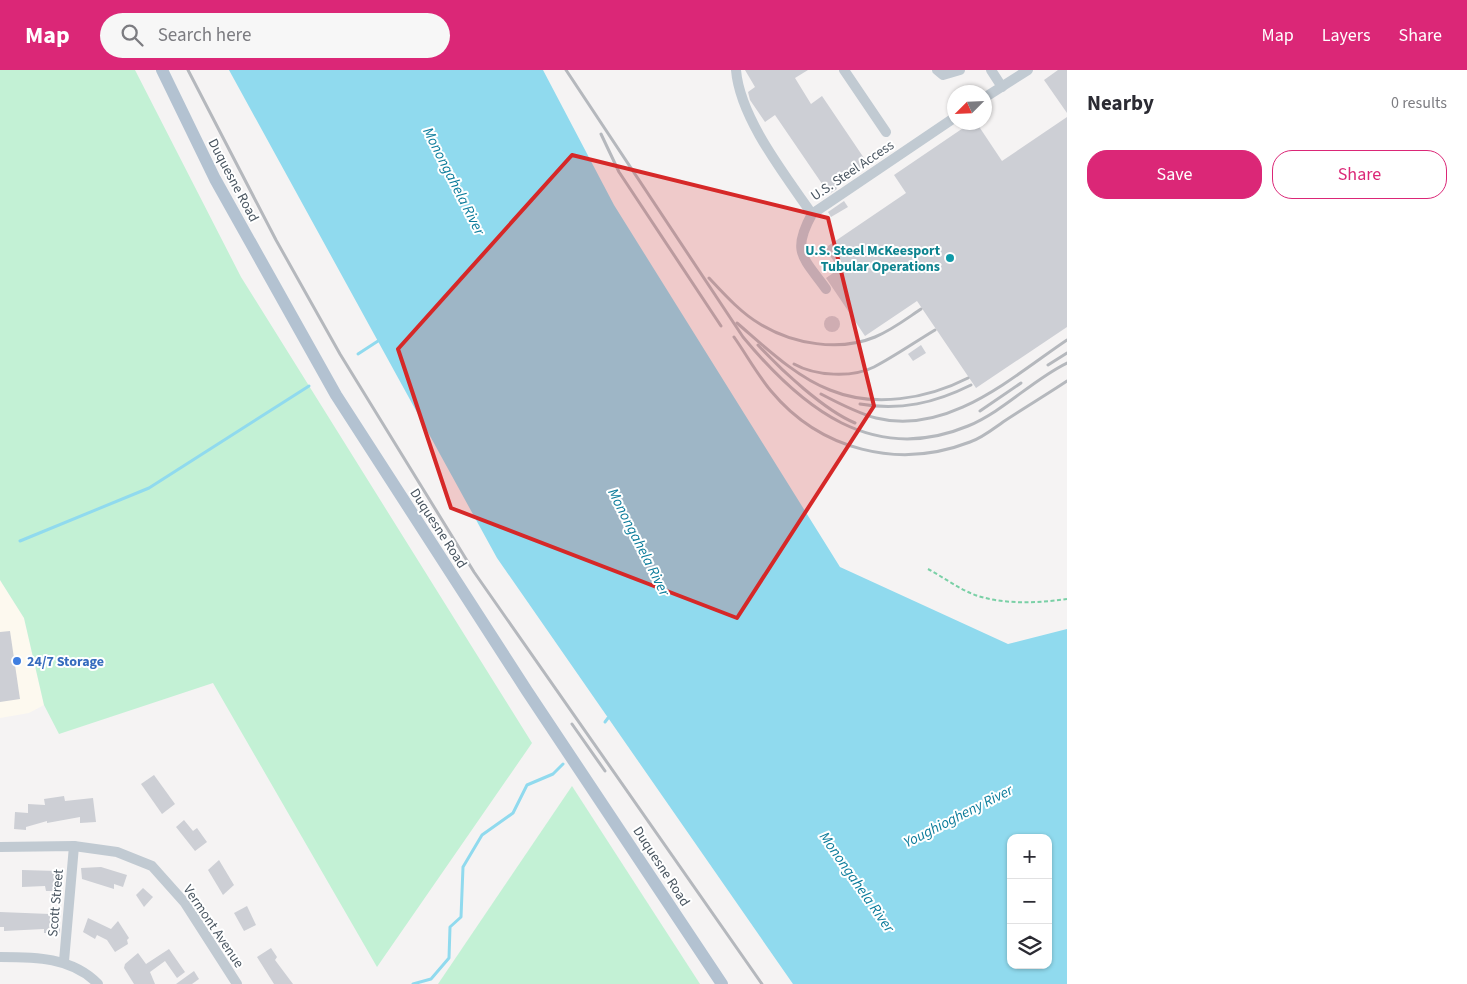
<!DOCTYPE html>
<meta charset="utf-8">
<style>
:root{--surface:#fff;--page:#f7f7f7;--text:#2b2b33;--muted:#7c7c81;--line:#e1e1e2;--accent:#db2777}
body{margin:0;font-family:"Source Sans 3",sans-serif;background:var(--page);color:var(--text)}
.controls{position:absolute;right:15px;bottom:15px;display:grid;overflow:hidden;border-radius:10px;box-shadow:0 1px 4px #0004}
.controls button{width:45px;height:45px;display:grid;place-items:center;padding:0;border:0;border-bottom:1px solid var(--line);background:var(--surface);color:var(--text);font:25px sans-serif}
.compass{position:absolute;left:947px;top:15px;width:45px;height:45px;border-radius:50%;background:var(--surface);box-shadow:0 1px 4px #0004;rotate:246deg}
.list{margin:0;padding:0;list-style:none}
h2{display:flex;justify-content:space-between;align-items:center;height:65px;margin:0;padding:0 20px;font-size:21px}
h2 small{font-size:16px;font-weight:400;color:var(--muted)}
.actions{display:flex;gap:10px;padding:15px 20px}
.actions a{flex:1;padding:11px 0;border:1px solid var(--accent);border-radius:20px;text-align:center;font-size:18px;color:var(--accent)}
.actions .main{background:var(--accent);color:#fff}
.icon{flex:none;width:28px;height:28px;fill:none;stroke:currentColor;stroke-width:2;stroke-linecap:round;stroke-linejoin:round}
.map{position:relative;flex:none;width:1067px;height:914px;overflow:hidden}
header{display:flex;align-items:center;gap:30px;box-sizing:border-box;height:70px;padding:0 25px;background:var(--accent);color:#fff}
header strong{font-size:24px}
nav{display:flex;gap:28px;margin-inline-start:auto;font-size:18px}
.search{width:350px;height:45px;background:var(--page);display:flex;align-items:center;gap:12px;box-sizing:border-box;padding:0 18px;border-radius:28px;color:var(--muted);font-size:19px}
main{display:flex}
aside{flex:1;background:var(--surface)}
.map>svg:first-child{display:block}
.commercial{fill:#fdf9ef}
.green{fill:#c3f1d5}
.water{fill:#90daee;fill-rule:evenodd}
.lines{fill:none;stroke-linecap:round;stroke-linejoin:round}
.stream{stroke:#90daee;stroke-width:3}
.building{fill:#cdcfd5}
.path{stroke:#7ad0a6;stroke-width:2;stroke-dasharray:4 2.5;stroke-linecap:butt}
.minor{stroke:#c1cad2;stroke-width:10}
.major{stroke:#b3c2d1;stroke-width:12}
.rail{stroke:#b5b8bd;stroke-width:3}
.marked{fill:#d62828;fill-opacity:0.2;stroke:#d62828;stroke-width:4;stroke-linejoin:round}
.culture-dot{fill:#0f9aa8;stroke:#fff;stroke-width:2}
.shop-dot{fill:#3f7fe0;stroke:#fff;stroke-width:2}
.labels{text-anchor:middle;stroke-width:4;stroke-linejoin:round;paint-order:stroke}
.street-label{font-size:14px;fill:#4a5661;stroke:#fff}
.culture-label{font-size:14px;font-weight:bold;fill:#0d838f;stroke:#fff;text-anchor:end}
.shop-label{font-size:14px;font-weight:bold;fill:#366cbe;stroke:#fff;text-anchor:start}
.water-label{font-size:15px;font-style:italic;fill:#0c7c9b;stroke:#fff}
</style>
<header>
<strong>Map</strong>
<div class="search"><svg class="icon" aria-label="search" viewBox="0 0 24 24"><circle cx="10" cy="10" r="6"/><path d="M15 15l6 6"/></svg>Search here</div>
<nav><a>Map</a><a>Layers</a><a>Share</a></nav>
</header>
<main>
<div class="map">
<svg width="1067" height="914" viewBox="0 0 1067 914">
<rect width="100%" height="100%" fill="#f5f3f3"/>
<path class="commercial" d="M0 510 24 548 44 635 29 643 0 648Z"/>
<g class="green">
<path d="M0 0H135L241 207 532 673 377 897 213 613 59 664 44 635 24 548 0 510Z"/>
<path d="M572 716 700 914H438Z"/>
</g>
<path class="water" d="M229 0H543L614 135 840 497 1008 574 1067 559V914H793L497 488ZM1011 768H1048V895H1011Z"/>
<g class="lines">
<g class="stream">
<path d="M358 284 378 271"/>
<path d="M20 471 149 418 309 316"/>
<path d="M605 652 608 648"/>
<path d="M413 914 431 909 449 888 450 857 461 847 463 797 482 765 513 743 527 715 553 704 563 694"/>
</g>
</g>
<g class="building">
<path d="M745 0H808L795 8 811 34 822 26 868 94 836 116 837 119 829 124 775 45 765 52 750 30 748 22 755 17Z"/>
<path d="M1058 0H1067V43L1044 10Z"/>
<path d="M1067 47V257L976 318 917 231 865 266 826 208 839 199 825 178 906 123 894 105 972 52H976L1002 91Z"/>
<path d="M844 131 848 137 831 147 828 142Z"/>
<circle cx="832" cy="254" r="8"/>
<path d="M921 275 926 283 913 291 908 284Z"/>
<path d="M10 561 20 629 0 632V562Z"/>
<path d="M154 705 175 734 162 744 141 714Z"/>
<path d="M64 726 65 731 93 728 96 752 80 753V747L47 753V751L26 757V760L14 759 15 742 28 743V734L45 735 44 729Z"/>
<path d="M184 750 193 761 197 758 207 772 195 781 176 757Z"/>
<path d="M219 790 234 815 223 825 208 800Z"/>
<path d="M101 797 127 805 123 817 114 814V819L82 809 81 798Z"/>
<path d="M22 800 57 801 60 821H46L45 816 22 817Z"/>
<path d="M143 818 153 827 144 837 136 825Z"/>
<path d="M247 836 256 855 244 861 234 843Z"/>
<path d="M0 842 50 844V848H60V863H44V859L4 861V857H0Z"/>
<path d="M88 848 111 859 118 851 129 868 127 870 128 874 115 882 107 870 97 865 95 869 83 862Z"/>
<path d="M271 878 277 887 275 890 293 914H274L257 887Z"/>
<path d="M169 879 185 902 177 908 165 891 150 902 155 914H134L124 898 125 894 138 883 146 894Z"/>
<path d="M194 901 199 909 192 914H176Z"/>
</g>
<g class="lines">
<path class="path" d="M928 499C943 507 959 519 975 525 1005 535 1037 533 1067 529"/>
<g class="minor">
<path d="M736 0C740 48 785 105 812 144"/>
<path d="M844 0 886 62"/>
<path d="M937 0 943 5 960 0"/>
<path d="M991 0 1002 17"/>
<path d="M984 28 1028 0"/>
<path d="M826 219C803 187 791 182 812 144L954 48"/>
<path d="M0 777 74 776 117 782 152 796 185 833 237 914"/>
<path d="M0 887C35 887 72 887 98 914"/>
<path d="M64 891 74 776"/>
</g>
<path class="major" d="M162 0 215 109 336 325 527 621 722 914"/>
<g class="rail">
<path d="M188 0 276 170 340 284 474 502 762 914"/>
<path d="M566 0 743 267C801 337 872 396 968 356 1004 341 1032 310 1067 293"/>
<path d="M601 64 619 102 721 256"/>
<path d="M709 208C724 224 741 243 760 254 793 274 839 282 875 267 892 260 906 249 921 239"/>
<path d="M737 253C765 277 796 307 830 320 874 338 927 329 968 308"/>
<path d="M734 267C746 284 757 304 771 321 820 380 898 400 970 372 982 368 993 359 1003 352 1024 338 1046 325 1067 311"/>
<path d="M758 275C781 300 824 340 855 353"/>
<path d="M794 294C815 306 852 308 874 297 895 286 915 272 935 260"/>
<path d="M1048 295 1067 283"/>
<path d="M821 324C838 333 857 343 876 348 948 366 1012 307 1067 270"/>
<path d="M860 334C900 341 935 333 971 315"/>
<path d="M980 341 1021 313"/>
<path d="M572 654 605 701"/>
</g>
</g>
<path class="marked" d="M572 85 828 148 874 336 737 548 451 438 398 279Z"/>
<circle class="culture-dot" cx="950" cy="188" r="5"/>
<circle class="shop-dot" cx="17" cy="591" r="5"/>
<g class="labels">
<g class="street-label">
<text transform="translate(852 100) rotate(-34)" y="5">U.S. Steel Access</text>
<text transform="translate(234 110) rotate(62)" y="5">Duquesne Road</text>
<text transform="translate(439 458) rotate(57)" y="5">Duquesne Road</text>
<text transform="translate(662 796) rotate(57)" y="5">Duquesne Road</text>
<text transform="translate(55 833) rotate(-85)" y="5">Scott Street</text>
<text transform="translate(214 856) rotate(56)" y="5">Vermont Avenue</text>
</g>
<g class="culture-label">
<text x="940" y="185">U.S. Steel McKeesport<tspan x="940" dy="16">Tubular Operations</tspan></text>
</g>
<g class="shop-label">
<text x="27" y="596">24/7 Storage</text>
</g>
<g class="water-label">
<text transform="translate(454 111) rotate(63)" y="5">Monongahela River</text>
<text transform="translate(639 472) rotate(63)" y="5">Monongahela River</text>
<text transform="translate(958 746) rotate(-27)" y="5">Youghiogheny River</text>
<text transform="translate(857 812) rotate(55)" y="5">Monongahela River</text>
</g>
</g>
</svg>
<div class="controls">
<button>+</button>
<button>−</button>
<button><svg class="icon" aria-label="layers" viewBox="0 0 24 24"><path d="M12 4l9 5-9 5-9-5zM3 14l9 5 9-5"/></svg></button>
</div>
<svg class="compass" viewBox="-18 -18 36 36"><path d="M0-13l5 13h-10z" fill="#e53935"/><path d="M0 13l5-13h-10z" fill="#7c7c81"/></svg>
</div>
<aside>
<h2>Nearby<small>0 results</small></h2>
<ul class="list">
</ul>
<div class="actions"><a class="main">Save</a><a>Share</a></div>
</aside>
</main>
